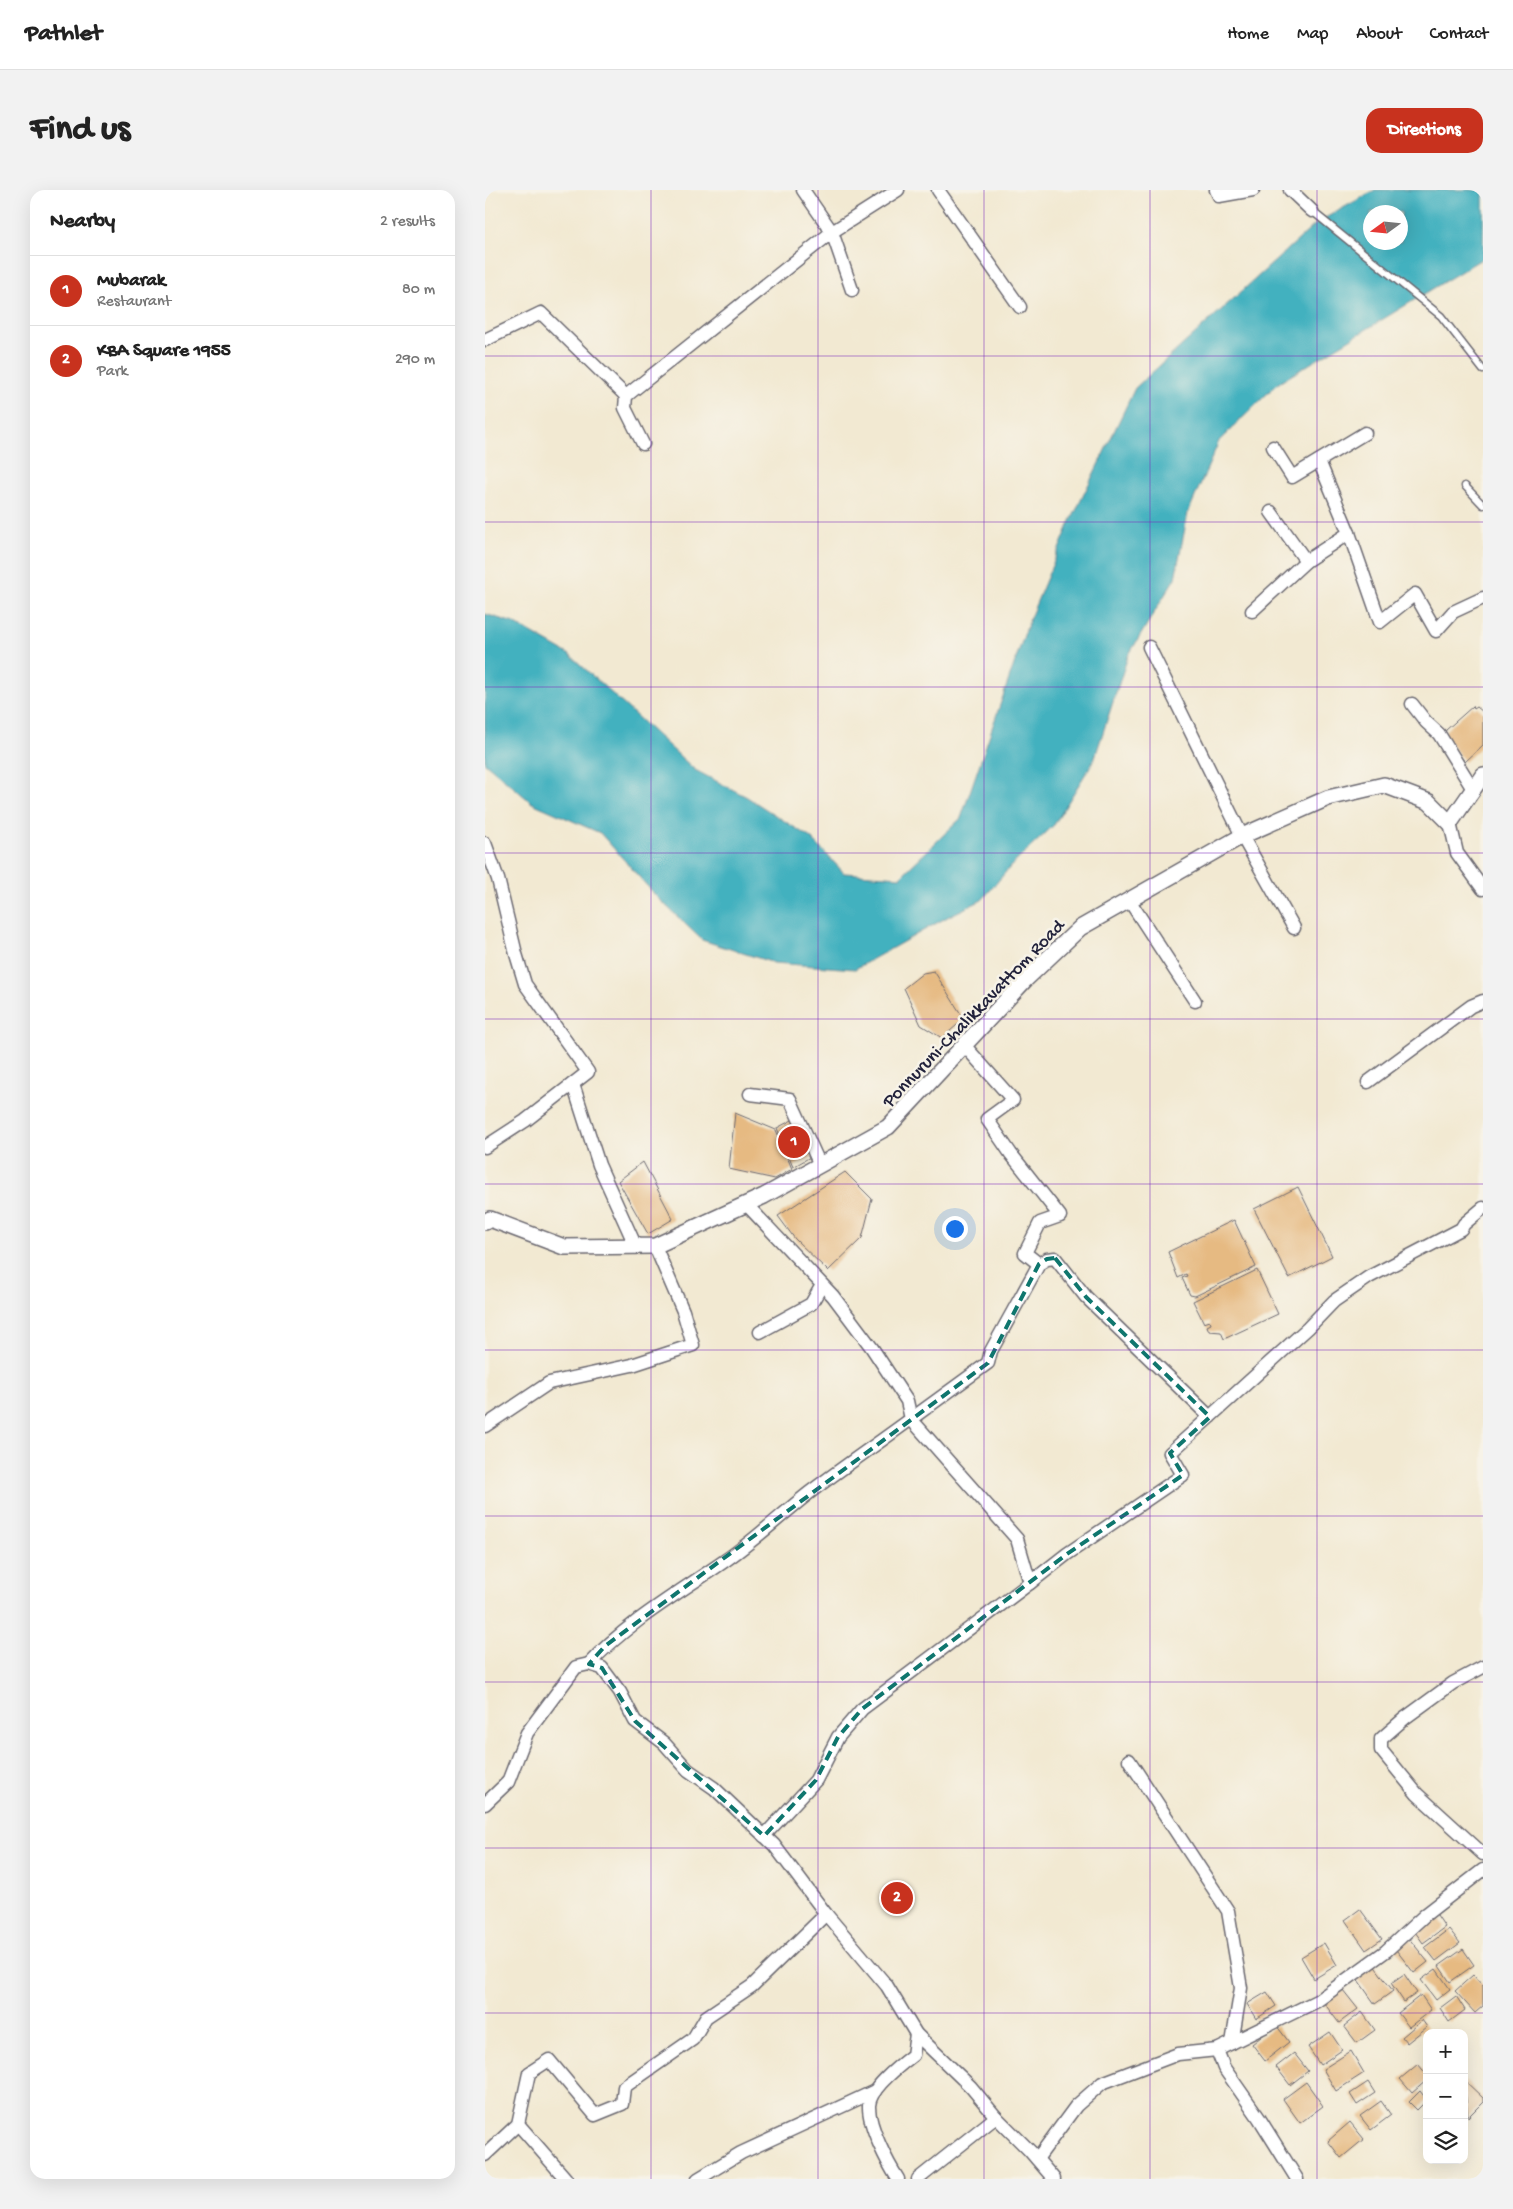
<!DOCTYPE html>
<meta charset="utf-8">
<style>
:root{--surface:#fff;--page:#f2f2f2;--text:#222;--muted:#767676;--line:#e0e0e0;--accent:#c8321e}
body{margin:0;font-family:"Gochi Hand",sans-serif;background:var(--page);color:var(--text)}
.controls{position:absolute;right:15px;bottom:15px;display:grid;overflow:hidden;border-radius:10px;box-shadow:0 5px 20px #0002}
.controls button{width:45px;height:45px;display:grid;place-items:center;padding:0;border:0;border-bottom:1px solid var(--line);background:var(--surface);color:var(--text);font:25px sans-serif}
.compass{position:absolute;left:878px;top:15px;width:45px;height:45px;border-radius:50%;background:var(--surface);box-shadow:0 5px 20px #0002;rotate:255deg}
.you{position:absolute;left:469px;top:1038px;width:18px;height:18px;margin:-12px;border:4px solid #fff;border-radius:50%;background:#1a73e8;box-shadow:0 0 0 8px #1a73e833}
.badge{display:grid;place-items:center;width:32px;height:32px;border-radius:50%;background:var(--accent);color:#fff;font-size:16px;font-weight:700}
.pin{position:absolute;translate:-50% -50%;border:2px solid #fff;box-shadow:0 1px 5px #0006}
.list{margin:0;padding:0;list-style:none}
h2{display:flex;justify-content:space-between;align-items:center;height:65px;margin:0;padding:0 20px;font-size:21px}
h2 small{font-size:16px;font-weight:400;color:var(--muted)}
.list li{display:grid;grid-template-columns:32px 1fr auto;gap:15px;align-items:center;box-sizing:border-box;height:70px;padding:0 20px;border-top:1px solid var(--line)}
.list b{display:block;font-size:19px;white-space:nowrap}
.list p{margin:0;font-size:16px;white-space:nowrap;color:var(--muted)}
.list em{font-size:16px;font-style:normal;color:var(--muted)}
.icon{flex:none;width:28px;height:28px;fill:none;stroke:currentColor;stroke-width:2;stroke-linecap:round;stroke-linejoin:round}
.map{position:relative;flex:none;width:998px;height:1989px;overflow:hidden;border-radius:15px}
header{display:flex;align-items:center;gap:30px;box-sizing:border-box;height:70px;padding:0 25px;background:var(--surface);border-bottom:1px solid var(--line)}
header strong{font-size:24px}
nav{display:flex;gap:28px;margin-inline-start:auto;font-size:18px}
.intro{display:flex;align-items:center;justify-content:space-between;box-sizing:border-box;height:120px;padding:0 30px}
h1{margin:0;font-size:35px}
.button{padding:12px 22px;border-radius:15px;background:var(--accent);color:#fff;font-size:18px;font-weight:700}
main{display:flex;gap:30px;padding:0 30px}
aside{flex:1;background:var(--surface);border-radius:15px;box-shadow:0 5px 20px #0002}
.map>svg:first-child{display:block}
.water{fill:#43b1bf;stroke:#326a7d;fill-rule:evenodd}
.building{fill:#e6ba82}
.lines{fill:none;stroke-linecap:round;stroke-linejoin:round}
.service-casing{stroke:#6b6870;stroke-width:9}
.minor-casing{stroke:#6b6870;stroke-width:15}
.tertiary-casing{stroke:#6b6870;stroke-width:18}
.service{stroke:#fff;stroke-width:6}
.minor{stroke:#fff;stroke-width:12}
.tertiary{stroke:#fff;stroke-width:15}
.marked{fill:none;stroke:#0f766e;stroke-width:4;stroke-dasharray:10 6;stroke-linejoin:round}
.grid{fill:none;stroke:#7b2cbf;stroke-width:1;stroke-opacity:0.55}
.labels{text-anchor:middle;stroke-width:5;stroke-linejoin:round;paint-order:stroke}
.street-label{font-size:19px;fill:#22223b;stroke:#f7f3e8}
</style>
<header>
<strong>Pathlet</strong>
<nav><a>Home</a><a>Map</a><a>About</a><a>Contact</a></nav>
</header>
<div class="intro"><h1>Find us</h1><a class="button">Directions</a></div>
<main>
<aside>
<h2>Nearby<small>2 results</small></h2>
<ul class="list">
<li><span class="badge">1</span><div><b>Mubarak</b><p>Restaurant</p></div><em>80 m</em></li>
<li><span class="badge">2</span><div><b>KBA Square 1955</b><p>Park</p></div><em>290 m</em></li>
</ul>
</aside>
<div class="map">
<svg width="998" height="1989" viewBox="0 0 998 1989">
<rect width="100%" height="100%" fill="#f7f3e8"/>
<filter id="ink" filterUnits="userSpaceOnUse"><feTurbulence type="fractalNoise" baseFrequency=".02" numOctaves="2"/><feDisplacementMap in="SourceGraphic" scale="10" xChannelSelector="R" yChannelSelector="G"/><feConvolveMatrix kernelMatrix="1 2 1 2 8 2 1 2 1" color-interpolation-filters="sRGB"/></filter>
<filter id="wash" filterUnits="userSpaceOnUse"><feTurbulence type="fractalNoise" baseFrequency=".0096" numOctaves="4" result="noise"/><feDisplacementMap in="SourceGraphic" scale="20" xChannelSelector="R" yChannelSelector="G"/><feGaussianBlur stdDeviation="1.12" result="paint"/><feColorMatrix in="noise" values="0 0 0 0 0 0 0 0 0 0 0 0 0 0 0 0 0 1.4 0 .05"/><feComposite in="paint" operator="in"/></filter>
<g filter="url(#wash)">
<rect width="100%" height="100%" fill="#f2e9d2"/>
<path class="water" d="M890 0H998V68L792 194 734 251 703 323 690 388 643 466 609 570 569 635 525 677 497 710 466 725 370 779 289 773 217 750 172 707 115 643 47 613 0 573V424L29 433 85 465 210 580 262 607 326 648 359 683 415 687 476 628 545 428 585 333 650 198 833 32ZM886 22H916V52H886Z"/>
<g id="blocks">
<g class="building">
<path d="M988 516 989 519 992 517 998 522V555L980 572 959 545 961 540Z"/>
<path d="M449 781 479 829 457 848 436 835 419 798 438 783Z"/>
<path d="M250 923 291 940 307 979 290 989 244 979Z"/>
<path d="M309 929 327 966 308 977 292 938Z"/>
<path d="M158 972 188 1029 163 1044 133 991Z"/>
<path d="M360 982 387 1009 377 1048 343 1081 310 1049 293 1026Z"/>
<path d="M813 997 847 1066 804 1088 769 1019Z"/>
<path d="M749 1030 771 1077 710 1106 705 1105 697 1088 702 1086 701 1084 693 1088 683 1062Z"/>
<path d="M772 1080 793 1124 739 1149 736 1142 724 1141 722 1136 726 1134 725 1131 719 1133 708 1111Z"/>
<path d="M875 1719 897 1749 881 1760 860 1730Z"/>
<path d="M950 1722 960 1737 938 1753 928 1739Z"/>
<path d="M964 1739 975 1753 951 1771 940 1757Z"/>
<path d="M922 1746 943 1772 929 1783 908 1756Z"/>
<path d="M839 1753 852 1775 829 1789 816 1767Z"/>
<path d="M978 1759 989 1775 965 1792 954 1776Z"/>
<path d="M888 1774 908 1801 890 1814 871 1787Z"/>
<path d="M951 1779 965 1799 951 1810 936 1790Z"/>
<path d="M919 1784 932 1803 919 1812 906 1793Z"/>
<path d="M988 1785 998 1796V1816L990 1823 970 1801Z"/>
<path d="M854 1795 873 1819 854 1833 836 1809Z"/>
<path d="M782 1802 791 1816 771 1829 762 1814Z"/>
<path d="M936 1805 946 1820 924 1837 913 1823Z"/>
<path d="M971 1806 980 1820 964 1832 955 1818Z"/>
<path d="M877 1822 890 1840 872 1853 859 1836Z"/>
<path d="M937 1830 942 1837 922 1853 917 1847Z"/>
<path d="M791 1835 804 1852 780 1871 767 1854Z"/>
<path d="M845 1842 857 1860 835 1875 823 1857Z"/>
<path d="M866 1861 879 1883 851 1901 838 1879Z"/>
<path d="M809 1863 823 1881 805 1895 791 1877Z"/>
<path d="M933 1874 942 1885V1890L927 1903 915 1889Z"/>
<path d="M979 1890 998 1908V1912L983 1927Z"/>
<path d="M821 1892 838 1916 815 1933 798 1909Z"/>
<path d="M883 1892 890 1903 872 1915 865 1904Z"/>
<path d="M935 1901 942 1910 932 1920 924 1912Z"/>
<path d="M896 1911 906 1925 886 1940 875 1926Z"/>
<path d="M865 1932 879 1949 856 1968 843 1951Z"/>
</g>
</g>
</g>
<g filter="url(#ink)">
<use href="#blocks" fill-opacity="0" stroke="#6b6870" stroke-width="1"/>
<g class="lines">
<defs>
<g id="service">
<path d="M827 21 956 126 998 180"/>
<path d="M980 296 998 315"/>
</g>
<g id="minor">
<path d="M318 0 347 42 413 0"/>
<path d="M453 0 535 117"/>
<path d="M731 0 734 6 768 0"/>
<path d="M805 0 827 21"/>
<path d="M0 150 56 123 141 206"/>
<path d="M158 254 140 218 141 206 347 42 367 100"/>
<path d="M788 257 807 287 880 243"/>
<path d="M834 271 864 343"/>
<path d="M786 322 821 371 864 343 895 432 930 404 951 441 968 422 998 408"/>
<path d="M767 421 821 371"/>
<path d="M664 457 757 646 809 738"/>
<path d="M927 514 941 532 954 544 988 599"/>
<path d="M965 633 972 663 998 699"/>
<path d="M0 653 13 689 31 764 40 794 103 882 40 931 0 957"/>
<path d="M644 710 710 811"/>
<path d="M479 855 528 910 502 929 526 964 575 1026 555 1033 540 1063 554 1074"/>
<path d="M883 892 986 816 998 811"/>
<path d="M88 894 114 975 151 1057"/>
<path d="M265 904 305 909 335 975"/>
<path d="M275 1142 326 1114 337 1095"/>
<path d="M725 1227 601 1107 570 1068 562 1069 554 1074 506 1161 503 1173 426 1229 532 1349 545 1393 582 1364 698 1285 685 1263 823 1138 849 1111 884 1087 976 1039 979 1034 998 1018"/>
<path d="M0 1236 64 1193 147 1175 208 1155 198 1121 170 1056"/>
<path d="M104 1474C144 1431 194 1403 241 1370 270 1350 296 1325 324 1303 357 1278 392 1254 426 1229L422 1211 387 1158 348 1106 261 1014"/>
<path d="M998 1477 968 1493 920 1528 896 1549V1560L932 1604 998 1664"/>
<path d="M644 1570 743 1721 756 1798 747 1853"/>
<path d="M0 1614 23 1592 42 1543 91 1477 104 1474 117 1478 135 1502 150 1531 179 1553 203 1580 229 1598 289 1655 341 1724 402 1796 431 1844 486 1897 511 1927 545 1961 569 1989"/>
<path d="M279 1646 331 1590 353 1547 377 1519 545 1393"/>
<path d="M33 1934 81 1989"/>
<path d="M0 1965 33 1934 44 1883 64 1870 110 1925 137 1914 139 1897 208 1849 221 1827 267 1796 341 1724"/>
<path d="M552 1969 591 1916 617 1893 693 1864 732 1860"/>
<path d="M213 1989 256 1963 390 1901"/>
<path d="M413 1989C402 1972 384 1937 384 1917 383 1900 415 1875 428 1865L431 1844"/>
<path d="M433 1989 511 1927"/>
<path d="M812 1989 774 1928 739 1878 732 1860 832 1811 901 1761 940 1725 998 1680"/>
</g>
<path id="tertiary" d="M0 1032 5 1029 79 1057 170 1056 279 1006 403 937 540 790 595 738 757 646 843 608 899 595 944 612 965 633 998 585"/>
</defs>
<use href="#service" class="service-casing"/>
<use href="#minor" class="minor-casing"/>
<use href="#tertiary" class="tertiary-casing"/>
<use href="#service" class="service"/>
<use href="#minor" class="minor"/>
<use href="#tertiary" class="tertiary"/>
</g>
</g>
<path class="marked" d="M570 1068 601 1107 725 1227 685 1263 698 1285 582 1364 377 1519 353 1547 331 1590 279 1646 150 1531 117 1478 104 1474 120 1456 503 1173 554 1074 562 1069Z"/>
<path class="grid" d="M166 0V1989M333 0V1989M499 0V1989M665 0V1989M832 0V1989M0 166H998M0 332H998M0 497H998M0 663H998M0 829H998M0 994H998M0 1160H998M0 1326H998M0 1492H998M0 1658H998M0 1823H998"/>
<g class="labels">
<g class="street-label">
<text transform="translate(487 822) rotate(-46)" y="7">Ponnuruni-Chalikkavattom Road</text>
</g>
</g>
</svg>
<div class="controls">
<button>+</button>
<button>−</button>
<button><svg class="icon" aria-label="layers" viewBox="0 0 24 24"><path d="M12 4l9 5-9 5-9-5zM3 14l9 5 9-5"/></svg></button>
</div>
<svg class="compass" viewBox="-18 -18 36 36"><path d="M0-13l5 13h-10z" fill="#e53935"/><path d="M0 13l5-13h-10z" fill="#767676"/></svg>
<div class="you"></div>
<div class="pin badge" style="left:309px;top:952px">1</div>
<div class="pin badge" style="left:412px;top:1708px">2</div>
</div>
</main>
